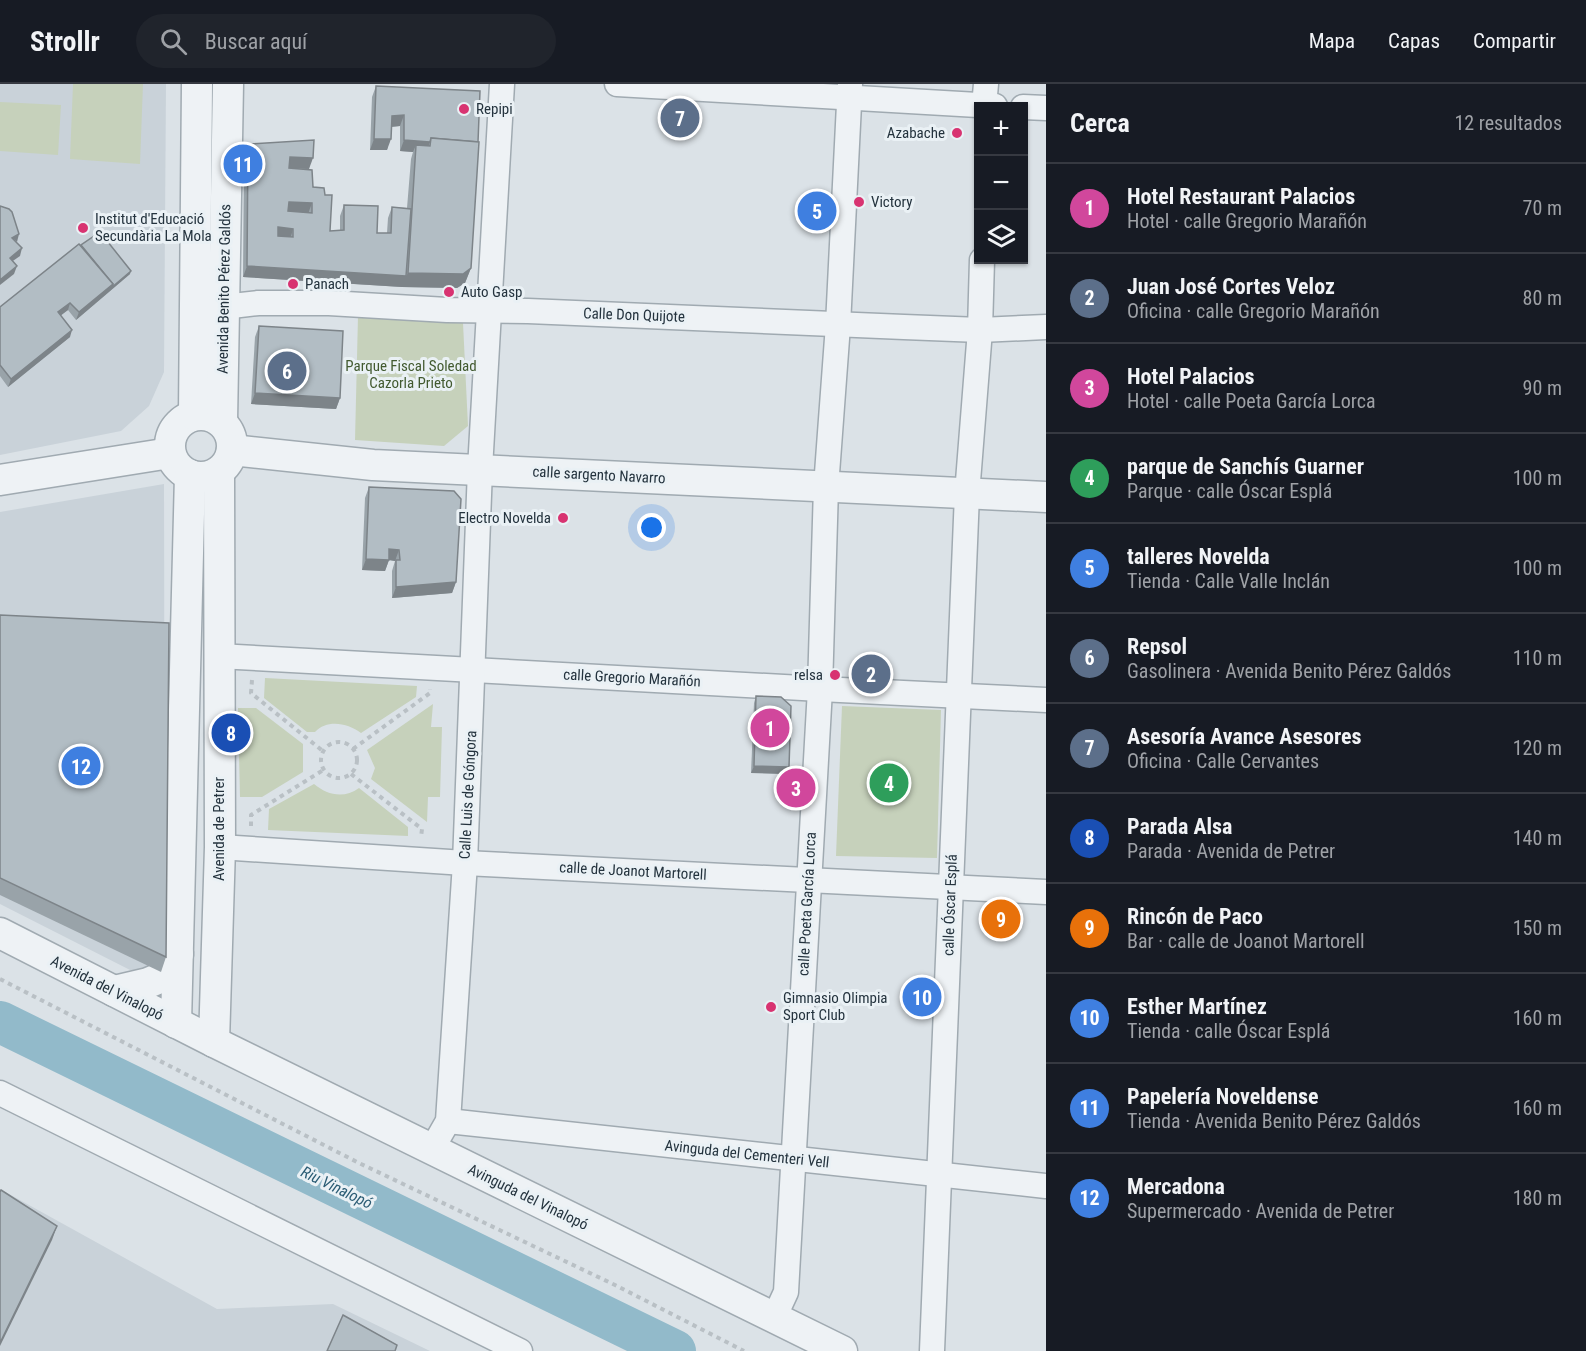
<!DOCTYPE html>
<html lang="es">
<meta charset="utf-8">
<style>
:root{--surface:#171b24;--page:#20242c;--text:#f1f3f6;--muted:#9ea1a6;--line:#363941;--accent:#7c3aed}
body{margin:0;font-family:"Roboto Condensed",sans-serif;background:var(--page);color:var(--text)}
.controls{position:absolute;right:18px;top:18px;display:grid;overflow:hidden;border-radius:0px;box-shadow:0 2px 4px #0004}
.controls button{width:54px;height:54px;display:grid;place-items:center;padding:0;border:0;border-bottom:2px solid var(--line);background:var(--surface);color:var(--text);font:30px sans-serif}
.you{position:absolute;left:652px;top:444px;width:21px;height:21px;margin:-15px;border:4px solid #fff;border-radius:50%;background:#1a73e8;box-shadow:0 0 0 9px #1a73e833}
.badge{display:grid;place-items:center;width:39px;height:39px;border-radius:50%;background:var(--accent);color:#fff;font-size:20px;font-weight:700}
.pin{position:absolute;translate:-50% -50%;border:3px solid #fff;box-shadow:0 2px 6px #0006}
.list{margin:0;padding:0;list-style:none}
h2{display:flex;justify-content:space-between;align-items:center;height:78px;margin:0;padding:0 24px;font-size:26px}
h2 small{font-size:20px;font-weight:400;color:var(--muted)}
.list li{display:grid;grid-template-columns:39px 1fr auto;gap:18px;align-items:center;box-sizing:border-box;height:90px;padding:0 24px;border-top:2px solid var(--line)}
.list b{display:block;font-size:22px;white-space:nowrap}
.list p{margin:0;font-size:20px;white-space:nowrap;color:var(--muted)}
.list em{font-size:20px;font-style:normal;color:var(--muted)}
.icon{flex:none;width:33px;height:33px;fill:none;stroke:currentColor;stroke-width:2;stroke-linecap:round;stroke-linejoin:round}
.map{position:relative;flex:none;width:1046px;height:1267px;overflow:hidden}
header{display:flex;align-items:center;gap:36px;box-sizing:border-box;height:84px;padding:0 30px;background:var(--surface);border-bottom:2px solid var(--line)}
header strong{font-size:28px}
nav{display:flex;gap:33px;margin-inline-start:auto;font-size:21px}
.search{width:420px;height:54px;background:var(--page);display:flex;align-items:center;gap:15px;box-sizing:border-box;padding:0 21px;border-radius:33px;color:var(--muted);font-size:22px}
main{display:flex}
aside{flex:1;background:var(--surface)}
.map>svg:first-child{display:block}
.built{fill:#c9d2d9}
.green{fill:#c6d1bb}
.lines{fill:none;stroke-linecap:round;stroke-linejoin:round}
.river{stroke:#92baca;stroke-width:42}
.minor-casing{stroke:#a0aab1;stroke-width:27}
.tertiary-casing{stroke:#a0aab1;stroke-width:33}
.path{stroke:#b9c0c5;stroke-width:4;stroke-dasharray:4.5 4.5;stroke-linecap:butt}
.minor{stroke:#eef2f5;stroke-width:24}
.tertiary{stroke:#eef2f5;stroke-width:30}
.wall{fill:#99a3a9}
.shaded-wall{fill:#7d8489}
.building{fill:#b2bdc4;stroke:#7d8489;stroke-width:1.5;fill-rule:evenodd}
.poi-dot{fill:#d83371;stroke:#eaf1f5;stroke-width:2}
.labels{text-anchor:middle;stroke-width:6;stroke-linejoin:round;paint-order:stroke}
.poi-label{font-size:15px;fill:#24333e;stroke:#eaf1f5;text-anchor:start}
.street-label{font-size:15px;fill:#24333e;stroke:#eaf1f5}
.park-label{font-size:15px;fill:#425a30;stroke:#eaf1f5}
.water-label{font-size:16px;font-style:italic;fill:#2b5c74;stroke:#eaf1f5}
</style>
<header>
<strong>Strollr</strong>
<div class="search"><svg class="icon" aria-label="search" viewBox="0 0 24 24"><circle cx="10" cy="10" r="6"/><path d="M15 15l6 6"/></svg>Buscar aquí</div>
<nav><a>Mapa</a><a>Capas</a><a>Compartir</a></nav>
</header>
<main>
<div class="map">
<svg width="1046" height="1267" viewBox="0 0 1046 1267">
<rect width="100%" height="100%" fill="#dbe2e7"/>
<g class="built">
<path d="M0 0H166L164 288 149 322 121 347 0 371Z"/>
<path d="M164 400 165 874 136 889 0 820V428Z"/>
<path d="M0 1105 217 1225 333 1220 430 1267H0Z"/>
</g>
<g class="green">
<path d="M73 0H143L140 80 70 75Z"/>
<path d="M0 18 61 21 58 71 0 67Z"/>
<path d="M358 232 463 239 468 342 444 362 355 356Z"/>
<path d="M265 594 417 602 416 613 361 649C348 639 327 635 315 648H307L264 614Z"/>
<path d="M433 620 431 643H442L440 713H428L427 738 371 695 375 684 367 666Z"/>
<path d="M842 622 941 626 937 774 836 772Z"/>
<path d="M238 624H256L303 660V688L262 713H240Z"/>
<path d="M314 700C327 711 344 715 359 704L408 743V752L268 746 269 725Z"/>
</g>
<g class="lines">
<path class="river" d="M0 938 675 1267"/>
<defs>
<g id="minor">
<path d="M617 0 995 22"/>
<path d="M984 22 986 0"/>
<path d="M1023 23 1046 24"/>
<path d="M223 223 258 219H329L447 226 528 227 904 243 980 246 1046 243"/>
<path d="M218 572 820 605 1046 616"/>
<path d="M220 763 465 779 1046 808"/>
<path d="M0 1009 520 1267"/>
<path d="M448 1037 1046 1102"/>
<path d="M432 1065 448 1037 465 779 480 385 502 0"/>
<path d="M774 1234 786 1208 820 605 826 403 838 241 850 0"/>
<path d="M932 1267 967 410 980 246 982 176"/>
</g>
<g id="tertiary">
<circle cx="201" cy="362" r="31"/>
<path d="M194 331 197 0"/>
<path d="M222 338 228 0"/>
<path d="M232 366 373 381 1046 413"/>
<path d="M0 396 170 369"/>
<path d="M0 849 214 958 842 1267"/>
<path d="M114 907 148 899 167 891 178 870"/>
<path d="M176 939 190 391"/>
<path d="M214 958 220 763 219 388"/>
</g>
</defs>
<use href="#minor" class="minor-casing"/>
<use href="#tertiary" class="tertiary-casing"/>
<g class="path">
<path d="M252 596 251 609 324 668"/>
<circle cx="339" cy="676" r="18"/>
<path d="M353 665 430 609V605"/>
<path d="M351 690 422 745 421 753"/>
<path d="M251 742V731L325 685"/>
<path d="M0 895 359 1079 615 1201 744 1267"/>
</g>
<use href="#minor" class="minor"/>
<use href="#tertiary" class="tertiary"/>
</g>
<g class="wall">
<path d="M376 2 480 7 471 184 465 199 457 204 402 203 243 193 244 71 248 60 309 85 289 84 325 111 330 147 340 146V132L344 121 377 149H387L388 134 392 123 407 124 411 75 413 68 400 67V42L392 43 387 66H370L372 13Z"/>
<path d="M81 161 130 190 76 236 68 226 60 231 70 253 8 303 0 292V223Z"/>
<path d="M259 242 340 314 336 325 251 320 255 253Z"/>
<path d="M369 403 456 498 452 509 392 514V487L395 477 389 476 385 487 362 486 365 414Z"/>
<path d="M0 531 166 873 161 888 0 811Z"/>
<path d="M756 612 787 690 751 689 754 619Z"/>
</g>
<g class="shaded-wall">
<path d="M404 31 400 42 388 43 392 32Z"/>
<path d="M374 55H391L387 66H370Z"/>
<path d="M404 56 430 58 426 69 416 61 413 68 400 67Z"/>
<path d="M290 73 313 74 309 85 286 84Z"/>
<path d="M289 118 312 119 308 130 285 129Z"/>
<path d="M278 143 293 145 290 156 274 154Z"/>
<path d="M19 150 17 158 12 154Z"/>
<path d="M22 164 20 172 7 181 10 174Z"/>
<path d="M17 182 14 190 0 201V196Z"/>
<path d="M247 182 406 192 408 189 471 184 465 199 457 204 402 203 243 193Z"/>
<path d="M131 187 130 190 76 236 79 228 113 200Z"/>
<path d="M70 219 68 226 55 236 58 228Z"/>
<path d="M72 246 70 253 8 303 11 295Z"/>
<path d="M255 309 340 314 336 325 251 320Z"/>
<path d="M389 465 399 466 395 477 389 476 385 487 362 486 366 475Z"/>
<path d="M456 498 452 509 392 514 396 503Z"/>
<path d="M754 682 789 683 787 690 751 689Z"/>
<path d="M57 1142 52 1156 0 1262V1259Z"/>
</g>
<g class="building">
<path d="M376 2 480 7 478 58 431 54 430 58 404 56V31L392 32 391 55H374Z"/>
<path d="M431 54 479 58 471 184 463 190 408 189 416 61 430 62Z"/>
<path d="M314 56 313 74 290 73 289 84 312 86 313 103 324 104 325 111H332L330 147 344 146V121L378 122 377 149H391L392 123 411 125 406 192 247 182 248 60ZM289 118 312 119V129L288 127ZM278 143 293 145V153L278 152Z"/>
<path d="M0 122 9 125 12 128 19 150 12 154 22 164 10 174 17 182 0 196Z"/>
<path d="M100 148 131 187 111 204 113 200 81 161Z"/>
<path d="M79 160 113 200 79 228 70 219 58 228 72 246 11 295 0 281V223Z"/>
<path d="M259 242 343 247 340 314 255 309Z"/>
<path d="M369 403 454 407 461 415 456 498 396 503V476H400L399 466 389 465V476L366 475Z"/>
<path d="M0 531 169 539 166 873 0 794Z"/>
<path d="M756 612 781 613 791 622 789 683 754 682Z"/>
<path d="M1 1106 57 1142 0 1259V1108Z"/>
<path d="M343 1231 397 1261 395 1267H327Z"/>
</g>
<g class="poi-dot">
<circle cx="464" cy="25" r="6"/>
<circle cx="957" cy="49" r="6"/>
<circle cx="859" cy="118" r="6"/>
<circle cx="83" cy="144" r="6"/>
<circle cx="293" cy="200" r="6"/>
<circle cx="449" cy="208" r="6"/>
<circle cx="563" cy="434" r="6"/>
<circle cx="835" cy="591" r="6"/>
<circle cx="771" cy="923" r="6"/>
</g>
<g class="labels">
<g class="poi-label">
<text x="476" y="30">Repipi</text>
<text x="945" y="54" text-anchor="end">Azabache</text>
<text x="871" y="123">Victory</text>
<text x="95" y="140">Institut d'Educació<tspan x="95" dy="17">Secundària La Mola</tspan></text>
<text x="305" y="205">Panach</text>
<text x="461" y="213">Auto Gasp</text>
<text x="551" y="439" text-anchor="end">Electro Novelda</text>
<text x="823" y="596" text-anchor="end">relsa</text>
<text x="783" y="919">Gimnasio Olimpia<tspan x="783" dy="17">Sport Club</tspan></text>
</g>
<g class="street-label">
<text transform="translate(224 205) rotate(-89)" y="5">Avenida Benito Pérez Galdós</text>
<text transform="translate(634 231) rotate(2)" y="5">Calle Don Quijote</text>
<text transform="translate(599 391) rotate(3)" y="5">calle sargento Navarro</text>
<text transform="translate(632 594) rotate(3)" y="5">calle Gregorio Marañón</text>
<text transform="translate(468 711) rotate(-87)" y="5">Calle Luis de Góngora</text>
<text transform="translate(219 745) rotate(-90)" y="5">Avenida de Petrer</text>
<text transform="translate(633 787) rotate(3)" y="5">calle de Joanot Martorell</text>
<text transform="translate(807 820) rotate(-87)" y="5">calle Poeta García Lorca</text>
<text transform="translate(950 821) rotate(-88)" y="5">calle Óscar Esplá</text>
<text transform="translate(107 904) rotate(27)" y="5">Avenida del Vinalopó</text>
<text transform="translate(747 1070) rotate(6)" y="5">Avinguda del Cementeri Vell</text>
<text transform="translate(528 1113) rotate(26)" y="5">Avinguda del Vinalopó</text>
</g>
<g class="park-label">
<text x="411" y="287">Parque Fiscal Soledad<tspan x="411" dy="17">Cazorla Prieto</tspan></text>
</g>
<g class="water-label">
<text transform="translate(337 1103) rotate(26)" y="6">Riu Vinalopó</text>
</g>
</g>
</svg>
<div class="controls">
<button>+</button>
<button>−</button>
<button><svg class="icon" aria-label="layers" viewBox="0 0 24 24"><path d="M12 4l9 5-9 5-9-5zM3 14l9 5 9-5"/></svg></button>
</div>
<div class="you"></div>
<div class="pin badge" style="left:770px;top:644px;background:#d1479c">1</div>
<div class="pin badge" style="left:871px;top:590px;background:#5c6f8a">2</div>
<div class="pin badge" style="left:796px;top:704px;background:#d1479c">3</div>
<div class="pin badge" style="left:889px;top:699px;background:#2e9e5b">4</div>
<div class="pin badge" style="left:817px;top:127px;background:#3f7fe0">5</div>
<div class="pin badge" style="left:287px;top:287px;background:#5c6f8a">6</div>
<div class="pin badge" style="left:680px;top:34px;background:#5c6f8a">7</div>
<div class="pin badge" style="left:231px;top:649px;background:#1a4fb4">8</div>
<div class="pin badge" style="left:1001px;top:835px;background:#e8710a">9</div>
<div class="pin badge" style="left:922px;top:913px;background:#3f7fe0">10</div>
<div class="pin badge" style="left:243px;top:80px;background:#3f7fe0">11</div>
<div class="pin badge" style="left:81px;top:682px;background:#3f7fe0">12</div>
</div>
<aside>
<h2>Cerca<small>12 resultados</small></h2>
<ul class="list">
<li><span class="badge" style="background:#d1479c">1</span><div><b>Hotel Restaurant Palacios</b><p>Hotel · calle Gregorio Marañón</p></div><em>70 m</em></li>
<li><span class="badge" style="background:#5c6f8a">2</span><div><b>Juan José Cortes Veloz</b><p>Oficina · calle Gregorio Marañón</p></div><em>80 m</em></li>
<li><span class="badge" style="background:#d1479c">3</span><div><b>Hotel Palacios</b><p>Hotel · calle Poeta García Lorca</p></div><em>90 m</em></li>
<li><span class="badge" style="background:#2e9e5b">4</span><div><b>parque de Sanchís Guarner</b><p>Parque · calle Óscar Esplá</p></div><em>100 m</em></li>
<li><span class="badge" style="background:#3f7fe0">5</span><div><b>talleres Novelda</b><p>Tienda · Calle Valle Inclán</p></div><em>100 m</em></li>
<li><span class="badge" style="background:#5c6f8a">6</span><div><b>Repsol</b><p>Gasolinera · Avenida Benito Pérez Galdós</p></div><em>110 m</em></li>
<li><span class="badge" style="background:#5c6f8a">7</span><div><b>Asesoría Avance Asesores</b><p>Oficina · Calle Cervantes</p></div><em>120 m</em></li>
<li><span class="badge" style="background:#1a4fb4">8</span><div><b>Parada Alsa</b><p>Parada · Avenida de Petrer</p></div><em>140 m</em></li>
<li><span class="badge" style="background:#e8710a">9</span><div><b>Rincón de Paco</b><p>Bar · calle de Joanot Martorell</p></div><em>150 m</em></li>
<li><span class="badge" style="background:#3f7fe0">10</span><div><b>Esther Martínez</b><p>Tienda · calle Óscar Esplá</p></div><em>160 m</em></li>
<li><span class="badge" style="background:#3f7fe0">11</span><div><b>Papelería Noveldense</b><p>Tienda · Avenida Benito Pérez Galdós</p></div><em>160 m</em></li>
<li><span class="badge" style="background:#3f7fe0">12</span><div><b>Mercadona</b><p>Supermercado · Avenida de Petrer</p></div><em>180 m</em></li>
</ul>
</aside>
</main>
